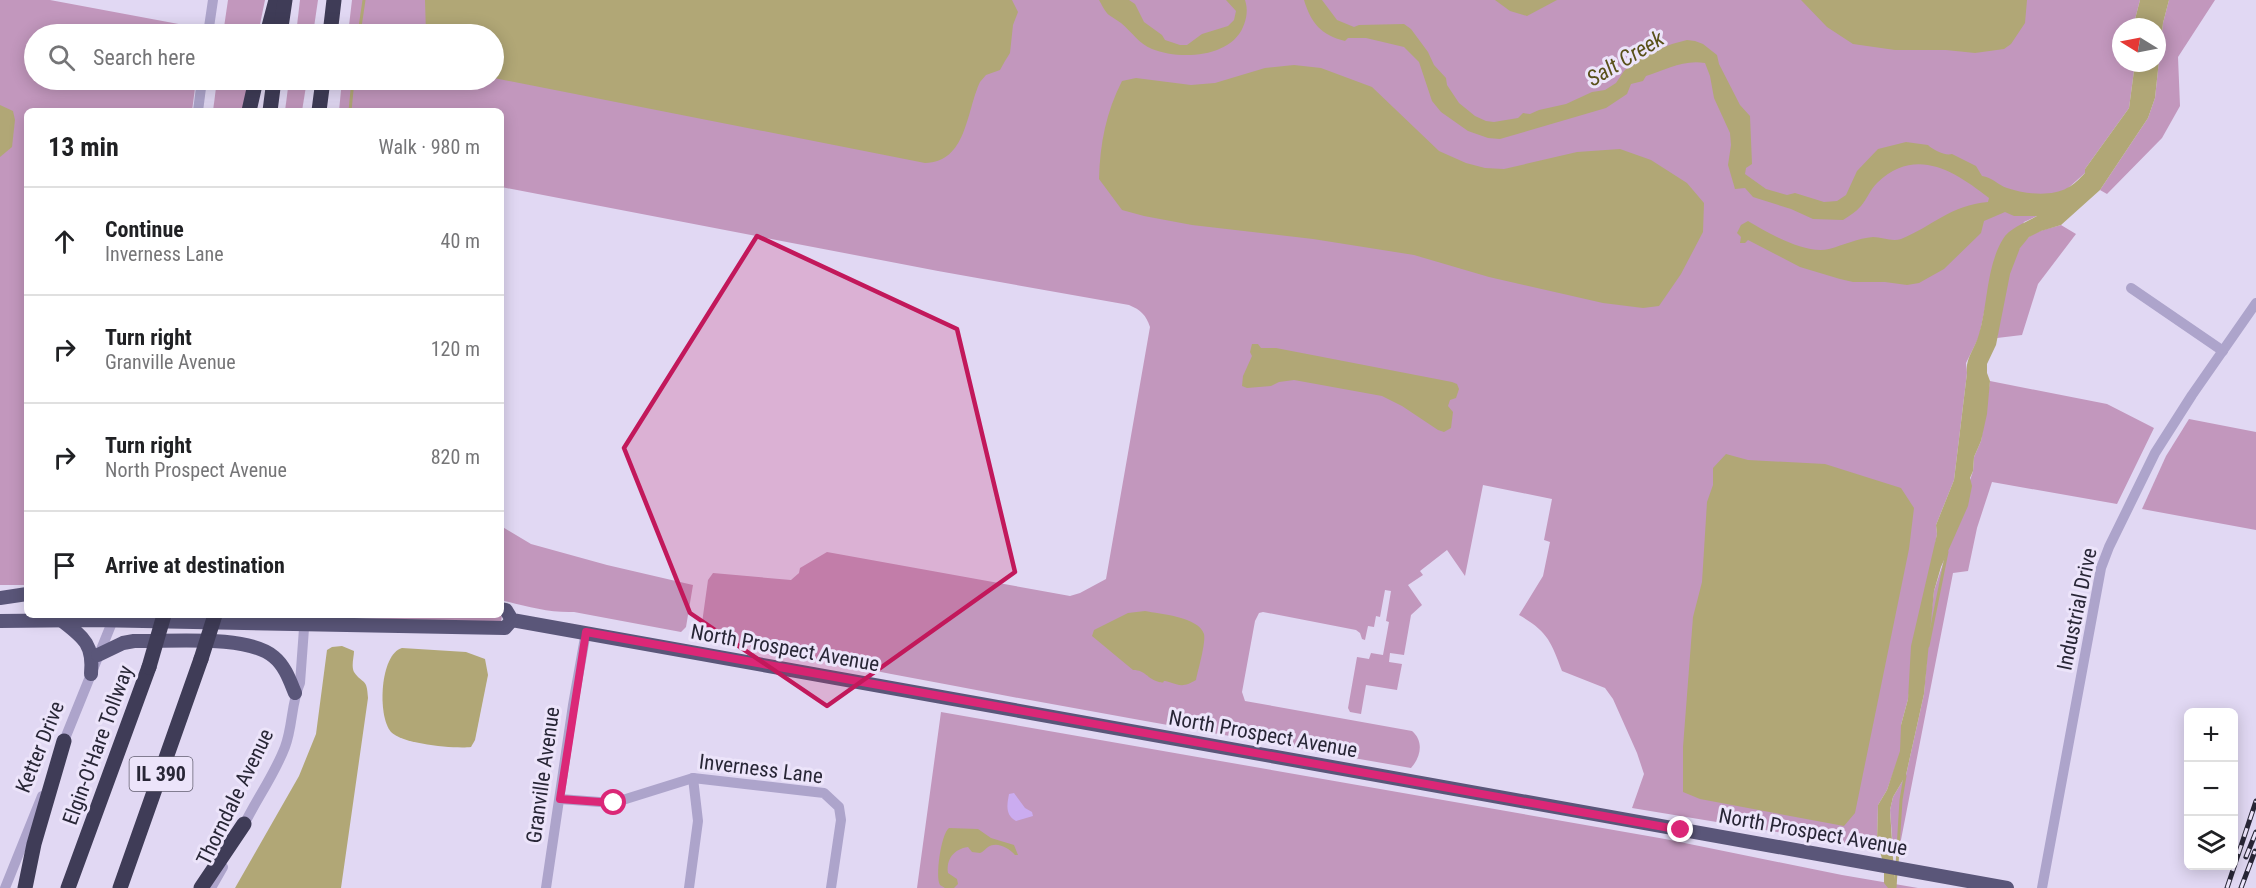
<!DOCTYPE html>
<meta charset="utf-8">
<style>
:root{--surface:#fff;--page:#f6f6f6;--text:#202124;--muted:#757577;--line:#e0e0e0}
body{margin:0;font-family:"Roboto Condensed",sans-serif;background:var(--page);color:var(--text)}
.controls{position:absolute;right:18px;bottom:18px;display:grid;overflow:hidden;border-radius:9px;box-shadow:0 3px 15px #0003}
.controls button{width:54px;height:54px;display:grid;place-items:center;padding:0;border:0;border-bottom:2px solid var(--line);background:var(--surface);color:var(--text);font:30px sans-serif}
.compass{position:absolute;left:2112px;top:18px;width:54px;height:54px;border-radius:50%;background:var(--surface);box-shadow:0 3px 15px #0003;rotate:280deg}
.stop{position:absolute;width:18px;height:18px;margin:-14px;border:4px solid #db2777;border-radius:50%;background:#fff}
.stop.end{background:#db2777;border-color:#fff;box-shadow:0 2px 6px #0008}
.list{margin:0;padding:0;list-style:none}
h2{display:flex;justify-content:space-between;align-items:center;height:78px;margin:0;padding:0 24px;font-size:26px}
h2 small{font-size:20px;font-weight:400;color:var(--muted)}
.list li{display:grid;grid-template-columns:39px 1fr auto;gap:18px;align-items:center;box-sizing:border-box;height:108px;padding:0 24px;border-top:2px solid var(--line)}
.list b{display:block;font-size:22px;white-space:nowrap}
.list p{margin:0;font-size:20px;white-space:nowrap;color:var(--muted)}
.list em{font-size:20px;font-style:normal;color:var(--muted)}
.icon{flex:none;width:33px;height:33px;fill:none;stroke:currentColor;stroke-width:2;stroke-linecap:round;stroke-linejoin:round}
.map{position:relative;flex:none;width:2256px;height:888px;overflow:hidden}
.search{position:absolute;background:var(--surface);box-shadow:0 3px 15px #0003;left:24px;top:24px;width:480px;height:66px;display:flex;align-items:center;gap:15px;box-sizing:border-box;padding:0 21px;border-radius:33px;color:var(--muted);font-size:22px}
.panel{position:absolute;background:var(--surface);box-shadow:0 3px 15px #0003;left:24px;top:108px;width:480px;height:510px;border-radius:9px}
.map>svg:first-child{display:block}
.green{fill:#c297bd}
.sand{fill:#cbacf0}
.water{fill:#b1a776}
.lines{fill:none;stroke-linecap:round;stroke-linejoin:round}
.stream{stroke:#b1a776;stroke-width:3}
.minor{stroke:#ada4cb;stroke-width:10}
.major{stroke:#5a5679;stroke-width:14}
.highway{stroke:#3f3c57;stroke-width:15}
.rail-casing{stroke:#282636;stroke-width:5}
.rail{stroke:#ece4fa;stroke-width:3;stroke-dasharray:9;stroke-linecap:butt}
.highway-bridge{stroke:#3f3c57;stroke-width:15}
.route{stroke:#db2777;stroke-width:8}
.marked{fill:#c2185b;fill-opacity:0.2;stroke:#c2185b;stroke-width:4.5;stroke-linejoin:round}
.labels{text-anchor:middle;stroke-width:6;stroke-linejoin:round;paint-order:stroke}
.shield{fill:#ece4fa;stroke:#635f71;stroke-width:1.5}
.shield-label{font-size:20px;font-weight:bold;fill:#282636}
.street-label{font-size:21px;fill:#282636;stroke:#ece4fa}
.water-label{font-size:22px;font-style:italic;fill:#595019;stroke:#ece4fa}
</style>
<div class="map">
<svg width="2256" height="888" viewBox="0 0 2256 888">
<rect width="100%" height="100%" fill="#e1d8f3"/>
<g class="green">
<path d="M0 0H50L200 28 202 34H34V80H196L192 111H27V585H0Z"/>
<path d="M228 0H265L258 34H223Z"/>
<path d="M300 0H318L313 34H296Z"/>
<path d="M352 0H2140L2133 27H2121V63H2135L2129 108 2085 169V173L2037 216 2024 222 1985 308 1979 337 1966 363 1967 373 1954 480 1936 525 1937 534 1908 699 1901 725V751L1887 790 1878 805 1877 841 1879 849 1632 808 1644 774 1637 753 1613 699 1605 688 1562 671C1551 641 1547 631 1519 615L1543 576 1550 542 1544 540 1552 499 1483 485 1465 576 1447 550 1420 571 1423 575 1408 585 1422 605 1411 615 1404 655 1390 653 1389 662 1402 664 1397 690 1366 685 1361 714 1350 712 1348 708 1357 657 1369 659 1371 653 1383 655 1389 622 1386 621 1391 591 1385 590 1380 617 1376 616 1374 627 1368 626 1365 640 1362 639 1360 633 1356 630 1263 612 1259 613 1255 621 1242 692 1245 701 1412 731C1424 741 1421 757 1411 768 1177 727 943 686 710 638L703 635 701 630 708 580 713 573 791 580 799 573 800 568 827 552 1070 596 1080 593 1106 579 1150 327C1146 315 1141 310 1129 305L938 271 501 187V111H339L342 80H494V34H348Z"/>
<path d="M2169 0H2215L2178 57 2180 106 2162 138 2107 194 2100 190 2148 118 2155 98 2163 23Z"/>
<path d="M217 80H250L244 111H213Z"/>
<path d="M289 80H307L302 111H285Z"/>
<path d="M2061 225 2076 234 2038 284 2022 335 1997 338C2002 311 2007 253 2030 236 2039 230 2051 228 2061 225Z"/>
<path d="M1990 381 2107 404 2154 428 2117 504 1992 482 1977 528 1968 571 1953 573 1899 850 1893 849 1890 810 1893 797 1906 775 1924 694 1929 631 1934 591 1973 471 1974 457 1981 441Z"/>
<path d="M2189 419 2256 432V530L2142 509 2166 456Z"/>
<path d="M501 526 531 544 607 565 693 585 686 627 681 632 574 612C549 613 525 606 501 600Z"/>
<path d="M328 615H502L501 622 353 618Z"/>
<path d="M941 712 1665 839 1842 875 1918 888H917Z"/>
</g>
<path class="sand" d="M1014 793 1025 808 1032 812 1033 816 1016 821C1005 815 1007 805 1009 794Z"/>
<g class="water">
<path d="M425 0H1012L1018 12 1013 25 1010 53 1005 61 1000 70 986 75 980 82C966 112 967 162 925 163L494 78V34H426Z"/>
<path d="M1099 0H1129L1135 4 1144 22 1162 35 1165 40 1180 45H1187L1202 34 1228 26 1234 20 1236 11 1226 0H1245C1248 9 1247 18 1243 27 1230 58 1179 60 1152 49 1139 44 1132 32 1121 23 1117 20 1113 18 1109 15 1105 12 1102 5 1099 0Z"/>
<path d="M1304 0H1322L1337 20 1354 27 1359 25 1404 24 1411 29 1428 52 1434 65 1446 78 1447 85 1459 103 1475 116 1486 121 1494 122 1518 118 1523 113 1530 114 1539 110 1566 104 1592 92 1605 90 1616 83 1624 71 1640 57 1672 44 1687 40 1695 41 1703 44 1717 55 1719 64 1740 105 1750 116 1752 164 1746 168 1745 174 1766 189 1787 195 1795 193 1824 202 1837 201 1846 195 1857 171 1878 149 1906 142 1928 145C1933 150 1945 156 1952 154L1976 166 1982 176C1992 177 1998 185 2007 188 2024 194 2052 197 2067 188 2074 185 2080 178 2085 173V169L2129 108 2135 63H2157V27H2133L2140 0H2169L2163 23 2155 98 2148 118 2100 190 2061 225 2041 231 2029 237 2020 248 2010 274 1996 345 1987 364V373L1990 381 1987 414 1981 441 1974 457 1973 471 1970 478 1972 486 1968 506 1941 567 1934 591 1924 694 1906 775 1893 797 1890 810 1895 888H1888L1884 883V866L1877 841 1878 805 1887 790 1900 751 1901 725 1908 699 1911 646 1937 534 1936 525 1954 480 1967 373C1965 358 1975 349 1979 334 1988 304 1986 267 2003 239 2009 228 2027 222 2037 216H2014L2005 212 1984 221 1981 233 1944 269 1919 283 1907 285 1885 282H1853L1840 279 1800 267 1748 240 1745 243H1740L1741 237 1737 233 1741 225 1748 221C1768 233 1806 255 1829 249 1844 245 1858 238 1873 237 1882 237 1892 242 1901 239 1933 226 1951 205 1988 202L1989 198C1954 171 1916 146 1877 183 1870 190 1867 199 1861 206 1856 212 1849 216 1843 220L1813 219 1791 209 1753 197 1745 188 1735 189 1728 165 1731 145 1730 133 1714 98 1710 76 1705 63C1684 59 1665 70 1646 76L1643 81 1631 84 1627 94 1606 108 1500 139 1488 138 1468 131 1441 112 1432 101 1419 62 1404 47 1366 38H1348L1345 41C1321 35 1311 23 1304 0Z"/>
<path d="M1495 0H1557L1527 16 1510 11Z"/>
<path d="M1801 0H2027L2025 23 2011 44 2004 49 1975 53 1946 50H1895L1853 44 1827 27Z"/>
<path d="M1294 65 1321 68 1372 87 1439 151 1466 163 1485 168 1504 169 1577 152 1620 149 1651 160 1687 183 1704 203 1703 232 1681 274 1659 306 1643 308 1603 303 1489 277 1414 255 1313 239 1192 225 1144 216 1122 210 1099 179C1100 144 1106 112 1122 81L1136 78 1191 85 1215 83 1265 68Z"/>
<path d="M0 105 13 111 15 120 12 147 0 157Z"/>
<path d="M1252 344H1258L1261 348H1276L1452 382 1457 384 1459 389 1456 398 1450 400 1448 406 1453 412 1451 428 1444 432 1438 430 1402 406 1382 396 1294 380 1279 382 1271 386 1247 388 1242 386 1243 376 1252 356 1250 352Z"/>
<path d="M1726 454 1748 460 1825 464 1901 488 1914 508 1909 549 1855 813 1844 826 1700 799 1683 792V747L1693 617 1702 582 1707 502 1713 485V468Z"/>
<path d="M1145 611C1160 614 1199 617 1204 634 1206 643 1198 670 1196 680 1184 687 1181 686 1169 682 1159 679 1168 684 1159 682 1147 679 1146 670 1133 670L1092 636 1094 630 1128 613Z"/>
<path d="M342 646 354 651C354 657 351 666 354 672 363 685 367 677 368 698L341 888H235L299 776 316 734 327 650 332 647Z"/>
<path d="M402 648 466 652 485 659 488 675 475 740 471 747C455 749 402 744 391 732 377 716 380 654 402 648Z"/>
<path d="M949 828 978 829 991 838 1014 845 1018 855H1015C1009 848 997 841 988 847 985 849 983 852 980 853L972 852 968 847C954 849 946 859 948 873L957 879 958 884 954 888H945L940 885C935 877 941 834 949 828Z"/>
</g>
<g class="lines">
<g class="stream">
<path d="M359 34 364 0"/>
<path d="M350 111 353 80"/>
<path d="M1928 646 1947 552"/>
<path d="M1897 865 1901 800 1905 776"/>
<path d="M1895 888 1896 872"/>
</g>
<g class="minor">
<path d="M208 34 213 0"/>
<path d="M198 111 202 80"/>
<path d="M2131 288 2223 351"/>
<path d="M62 746 115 615"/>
<path d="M560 799 613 803 693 778 824 793 839 807 841 820 831 888"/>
<path d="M242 829C255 801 274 776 285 747 293 726 291 703 300 683L305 615"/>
<path d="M5 888 42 796"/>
<path d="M211 888 223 867"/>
<path d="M546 888 573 705 586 632"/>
<path d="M689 888 698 821 693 778"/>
<path d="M2042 888 2101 568 2109 547 2155 453 2192 395 2256 303"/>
</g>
<g class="major">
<path d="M0 598 27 594"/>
<path d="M501 609 506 610 512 620 2007 888"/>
<path d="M61 620C83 637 94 644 91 674"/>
<path d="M0 621 93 620 505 628 512 620"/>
<path d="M98 655 123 643 134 641C170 642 247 634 274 657 285 666 290 681 295 693"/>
</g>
<g class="highway">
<path d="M267 34 276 0"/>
<path d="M280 34 285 0"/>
<path d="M330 34 334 0"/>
<path d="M249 111 256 80"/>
<path d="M270 111 274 80"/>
<path d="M319 111 323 80"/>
<path d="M25 888 34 844 64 741"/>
<path d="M68 888 149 667"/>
<path d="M120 888 201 659"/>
<path d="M201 888 244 824"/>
</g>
<defs>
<g id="rail">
<path d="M2246 857 2256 832"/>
<path d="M2227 888 2256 801"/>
<path d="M2241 888 2255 851"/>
</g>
</defs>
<use href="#rail" class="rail-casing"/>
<use href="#rail" class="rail"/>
<g class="highway-bridge">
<path d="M201 659 215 615"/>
<path d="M149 667 164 615"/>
</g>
</g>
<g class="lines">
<path class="route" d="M614 803 560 799 586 632 1681 830"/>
</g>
<path class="marked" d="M757 236 957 329 1015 572 827 706 690 613 624 448Z"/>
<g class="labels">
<rect class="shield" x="129.5" y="757" width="63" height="34" rx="4.5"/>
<g class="shield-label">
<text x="161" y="781">IL 390</text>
</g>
<g class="street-label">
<text transform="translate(2077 609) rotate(-78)" y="7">Industrial Drive</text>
<text transform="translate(785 648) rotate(10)" y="7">North Prospect Avenue</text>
<text transform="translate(1263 734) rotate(10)" y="7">North Prospect Avenue</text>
<text transform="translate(98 745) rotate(-70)" y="7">Elgin-O'Hare Tollway</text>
<text transform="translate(40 747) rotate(-68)" y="7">Ketter Drive</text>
<text transform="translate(761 769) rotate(7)" y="7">Inverness Lane</text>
<text transform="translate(543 775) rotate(-82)" y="7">Granville Avenue</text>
<text transform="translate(235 797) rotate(-64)" y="7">Thorndale Avenue</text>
<text transform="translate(1813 832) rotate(10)" y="7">North Prospect Avenue</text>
</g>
<g class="water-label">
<text transform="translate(1625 58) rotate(-31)" y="8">Salt Creek</text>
</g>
</g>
</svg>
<div class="controls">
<button>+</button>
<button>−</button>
<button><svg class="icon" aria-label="layers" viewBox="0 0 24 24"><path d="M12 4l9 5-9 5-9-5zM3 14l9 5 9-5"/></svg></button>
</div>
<svg class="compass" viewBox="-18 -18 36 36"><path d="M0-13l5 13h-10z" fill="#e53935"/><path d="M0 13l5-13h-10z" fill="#757577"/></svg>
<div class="stop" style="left:614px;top:803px"></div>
<div class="stop end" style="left:1681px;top:830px"></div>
<div class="search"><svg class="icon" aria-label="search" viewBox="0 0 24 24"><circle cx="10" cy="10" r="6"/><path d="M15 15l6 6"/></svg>Search here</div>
<section class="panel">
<h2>13 min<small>Walk · 980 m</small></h2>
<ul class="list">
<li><svg class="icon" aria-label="ahead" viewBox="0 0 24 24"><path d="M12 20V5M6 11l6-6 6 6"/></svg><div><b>Continue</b><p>Inverness Lane</p></div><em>40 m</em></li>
<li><svg class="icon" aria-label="right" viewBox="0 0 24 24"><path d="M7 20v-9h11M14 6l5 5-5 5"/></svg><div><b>Turn right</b><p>Granville Avenue</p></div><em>120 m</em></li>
<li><svg class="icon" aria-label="right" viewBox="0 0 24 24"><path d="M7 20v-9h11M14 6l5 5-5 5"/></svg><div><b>Turn right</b><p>North Prospect Avenue</p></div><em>820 m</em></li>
<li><svg class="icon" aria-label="arrive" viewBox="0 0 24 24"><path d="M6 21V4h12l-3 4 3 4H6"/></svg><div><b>Arrive at destination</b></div></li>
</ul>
</section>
</div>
